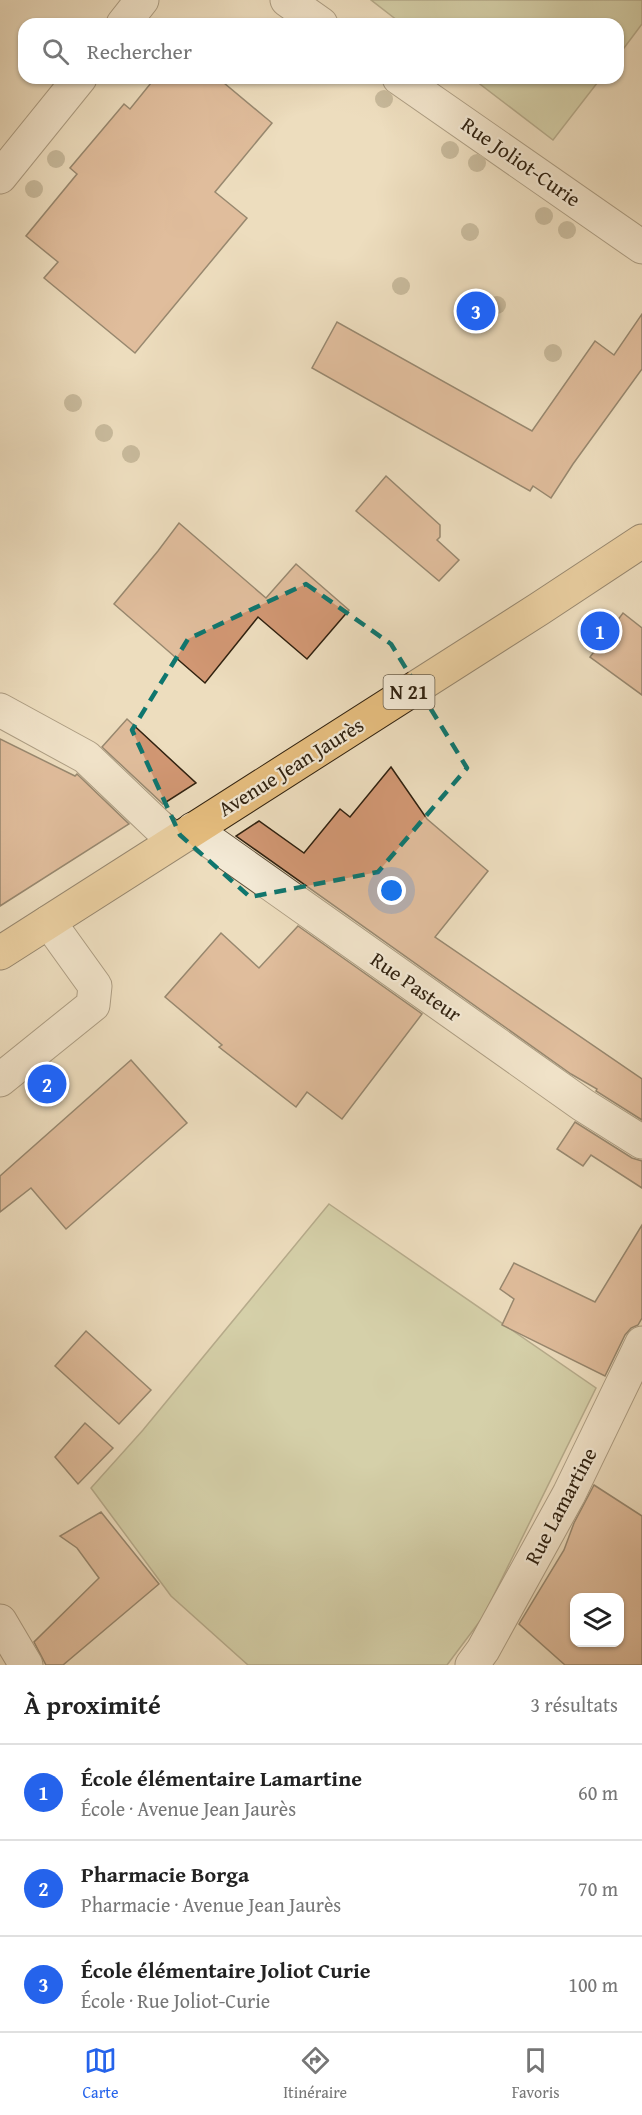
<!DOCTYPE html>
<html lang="fr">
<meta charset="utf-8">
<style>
:root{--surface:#fff;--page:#f2f2f2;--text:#222;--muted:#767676;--line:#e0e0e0;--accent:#2563eb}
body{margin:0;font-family:"Gentium Book Plus",serif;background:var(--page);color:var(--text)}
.controls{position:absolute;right:18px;bottom:18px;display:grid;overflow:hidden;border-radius:12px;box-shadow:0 2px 4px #0004}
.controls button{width:54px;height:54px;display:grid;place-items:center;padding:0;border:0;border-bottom:2px solid var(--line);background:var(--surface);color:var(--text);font:30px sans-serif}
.you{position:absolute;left:392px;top:891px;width:21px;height:21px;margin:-15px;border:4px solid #fff;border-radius:50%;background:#1a73e8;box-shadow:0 0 0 9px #1a73e833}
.badge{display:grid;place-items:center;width:39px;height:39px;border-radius:50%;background:var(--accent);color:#fff;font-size:20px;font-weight:700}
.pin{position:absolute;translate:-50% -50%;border:3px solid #fff;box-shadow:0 2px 6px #0006}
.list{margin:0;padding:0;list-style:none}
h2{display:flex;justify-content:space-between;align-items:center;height:78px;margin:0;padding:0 24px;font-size:26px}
h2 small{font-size:20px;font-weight:400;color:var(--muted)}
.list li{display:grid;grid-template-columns:39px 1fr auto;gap:18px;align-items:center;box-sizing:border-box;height:96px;padding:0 24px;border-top:2px solid var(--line)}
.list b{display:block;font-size:22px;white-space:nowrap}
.list p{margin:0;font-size:20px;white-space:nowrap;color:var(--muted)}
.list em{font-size:20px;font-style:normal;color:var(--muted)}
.icon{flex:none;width:33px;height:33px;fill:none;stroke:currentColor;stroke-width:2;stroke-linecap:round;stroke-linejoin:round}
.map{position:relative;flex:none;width:642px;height:1665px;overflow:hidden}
.search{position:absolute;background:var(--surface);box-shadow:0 2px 4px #0004;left:18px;right:18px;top:18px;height:66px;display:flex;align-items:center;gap:15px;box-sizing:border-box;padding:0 21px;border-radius:18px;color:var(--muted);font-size:22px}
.sheet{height:366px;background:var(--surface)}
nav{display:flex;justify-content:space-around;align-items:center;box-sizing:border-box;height:84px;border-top:2px solid var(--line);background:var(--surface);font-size:16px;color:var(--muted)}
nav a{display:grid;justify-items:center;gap:3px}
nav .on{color:var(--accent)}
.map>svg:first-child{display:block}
.green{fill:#b9c090;stroke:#757150;stroke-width:1.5}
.building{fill:#d19773;stroke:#312210;stroke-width:1.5;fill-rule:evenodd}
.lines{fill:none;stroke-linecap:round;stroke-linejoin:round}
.minor-casing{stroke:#60513c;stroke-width:35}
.major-casing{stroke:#312210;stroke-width:35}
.minor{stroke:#f3e9d5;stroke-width:33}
.major{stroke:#e6be7f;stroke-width:33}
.tree{fill:#9c9073}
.marked{fill:none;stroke:#0f766e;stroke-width:4.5;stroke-dasharray:12 8;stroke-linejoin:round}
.labels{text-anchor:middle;stroke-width:4.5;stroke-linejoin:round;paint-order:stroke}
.shield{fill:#f3e9d5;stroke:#6b5e4b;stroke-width:1.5}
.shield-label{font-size:20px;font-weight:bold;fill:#312210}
.street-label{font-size:21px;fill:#312210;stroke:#f3e9d5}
</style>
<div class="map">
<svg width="642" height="1665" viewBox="0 0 642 1665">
<rect width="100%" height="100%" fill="#edddbe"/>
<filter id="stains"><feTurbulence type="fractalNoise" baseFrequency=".00333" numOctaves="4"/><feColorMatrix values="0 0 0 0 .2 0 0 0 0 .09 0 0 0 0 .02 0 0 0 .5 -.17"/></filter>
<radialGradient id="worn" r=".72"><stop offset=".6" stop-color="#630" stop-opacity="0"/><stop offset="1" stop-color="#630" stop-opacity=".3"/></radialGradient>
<g class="green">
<path d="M371 0H642V24L618 56V24H402Z"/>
<path d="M472 78H601L553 140Z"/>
<path d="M329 1204 596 1388 483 1617 447 1665H248L171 1596 91 1488 143 1430Z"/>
</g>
<g class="building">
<path d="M155 78H218L272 123 215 192 247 218 135 353 44 278 58 262 26 236 77 174 70 168 124 104 130 109Z"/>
<path d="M642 314V369L573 464 551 498 533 486 530 491 312 368 337 322 532 431 595 341 614 355Z"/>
<path d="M386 476 440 525V537L437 540 459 560 439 581 356 511Z"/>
<path d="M179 523 266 598 296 564 349 610 307 659 258 617 205 683 114 604 158 551Z"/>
<path d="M623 613 642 628V695L590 657Z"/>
<path d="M127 719 196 783 163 804 102 747Z"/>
<path d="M0 739 75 776 77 774 129 824 0 906Z"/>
<path d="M391 767 427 819 488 871 435 937 642 1079V1120L596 1091 597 1089 571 1074 236 836 259 821 304 853 340 809 350 817Z"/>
<path d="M298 926 422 1014 342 1119 307 1092 296 1107 219 1047 222 1045 165 997 221 933 259 968Z"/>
<path d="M131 1060 187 1123 66 1229 31 1188 0 1212V1176Z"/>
<path d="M575 1122 632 1158 642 1161V1188L591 1155 583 1166 557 1149Z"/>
<path d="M642 1225V1318L638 1325 631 1328 625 1335 605 1376 502 1325 514 1299 500 1289 514 1263 595 1302Z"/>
<path d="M86 1331 151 1390 119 1424 55 1366Z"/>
<path d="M85 1423 113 1448 78 1484 55 1457Z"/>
<path d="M594 1485 642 1516V1665H565L519 1624 564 1550 574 1523ZM574 1598H620V1642H574Z"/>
<path d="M101 1512 159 1584 63 1665H46L34 1642 99 1578 77 1548 60 1536Z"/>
</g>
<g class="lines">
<defs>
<g id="minor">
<path d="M287 0 321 24"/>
<path d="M123 24 142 0"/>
<path d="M399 78 642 247"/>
<path d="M0 177 80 78"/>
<path d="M0 710 86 757 174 841"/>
<path d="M193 829 583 1105 642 1142"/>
<path d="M0 1080 93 1005 95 986 49 922"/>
<path d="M0 1621 26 1665"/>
<path d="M472 1665 483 1650 569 1494 642 1343"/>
</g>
<path id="major" d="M0 953 539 609 642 541"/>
</defs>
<use href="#minor" class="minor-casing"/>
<use href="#major" class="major-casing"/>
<use href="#minor" class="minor"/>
<use href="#major" class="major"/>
</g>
<g class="tree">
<circle cx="384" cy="99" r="9"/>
<circle cx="450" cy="150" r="9"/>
<circle cx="56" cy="159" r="9"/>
<circle cx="477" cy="163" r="9"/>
<circle cx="34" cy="189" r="9"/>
<circle cx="544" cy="216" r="9"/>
<circle cx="567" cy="230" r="9"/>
<circle cx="470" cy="232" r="9"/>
<circle cx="401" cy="286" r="9"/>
<circle cx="497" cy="305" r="9"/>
<circle cx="553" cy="353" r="9"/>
<circle cx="73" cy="403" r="9"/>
<circle cx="104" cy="433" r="9"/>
<circle cx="131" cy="454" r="9"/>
</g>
<path d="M0 0H642V1665H0ZM306 584 391 644 467 768 378 872 250 897 180 835 132 730 188 639Z" fill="#edddbe" fill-opacity=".55" fill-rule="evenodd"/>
<path class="marked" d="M306 584 391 644 467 768 378 872 250 897 180 835 132 730 188 639Z"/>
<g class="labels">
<rect class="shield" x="383.5" y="675" width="51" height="34" rx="4.5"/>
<g class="shield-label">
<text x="409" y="699">N 21</text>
</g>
<g class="street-label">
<text transform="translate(521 162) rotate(35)" y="7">Rue Joliot-Curie</text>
<text transform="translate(291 767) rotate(-32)" y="7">Avenue Jean Jaurès</text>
<text transform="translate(416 987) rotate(35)" y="7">Rue Pasteur</text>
<text transform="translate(561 1506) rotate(-62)" y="7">Rue Lamartine</text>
</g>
</g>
<rect width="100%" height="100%" filter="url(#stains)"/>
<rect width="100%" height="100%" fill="url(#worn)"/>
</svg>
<div class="controls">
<button><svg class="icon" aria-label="layers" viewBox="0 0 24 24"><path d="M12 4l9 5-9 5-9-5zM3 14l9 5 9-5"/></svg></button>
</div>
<div class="you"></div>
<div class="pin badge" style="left:600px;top:631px">1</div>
<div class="pin badge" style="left:47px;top:1084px">2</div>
<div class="pin badge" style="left:476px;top:311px">3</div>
<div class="search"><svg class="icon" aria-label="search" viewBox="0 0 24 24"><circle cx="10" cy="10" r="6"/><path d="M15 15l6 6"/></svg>Rechercher</div>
</div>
<section class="sheet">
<h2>À proximité<small>3 résultats</small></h2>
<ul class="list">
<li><span class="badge">1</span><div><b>École élémentaire Lamartine</b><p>École · Avenue Jean Jaurès</p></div><em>60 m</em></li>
<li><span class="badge">2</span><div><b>Pharmacie Borga</b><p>Pharmacie · Avenue Jean Jaurès</p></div><em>70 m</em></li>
<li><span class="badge">3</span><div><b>École élémentaire Joliot Curie</b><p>École · Rue Joliot-Curie</p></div><em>100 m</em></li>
</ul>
</section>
<nav>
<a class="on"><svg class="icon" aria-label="map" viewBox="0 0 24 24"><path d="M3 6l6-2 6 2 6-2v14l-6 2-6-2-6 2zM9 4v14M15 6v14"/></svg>Carte</a>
<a><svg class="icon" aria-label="directions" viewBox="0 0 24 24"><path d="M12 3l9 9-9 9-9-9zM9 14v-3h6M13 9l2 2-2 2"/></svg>Itinéraire</a>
<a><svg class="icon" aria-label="saved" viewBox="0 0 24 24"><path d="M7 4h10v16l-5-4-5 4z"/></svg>Favoris</a>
</nav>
